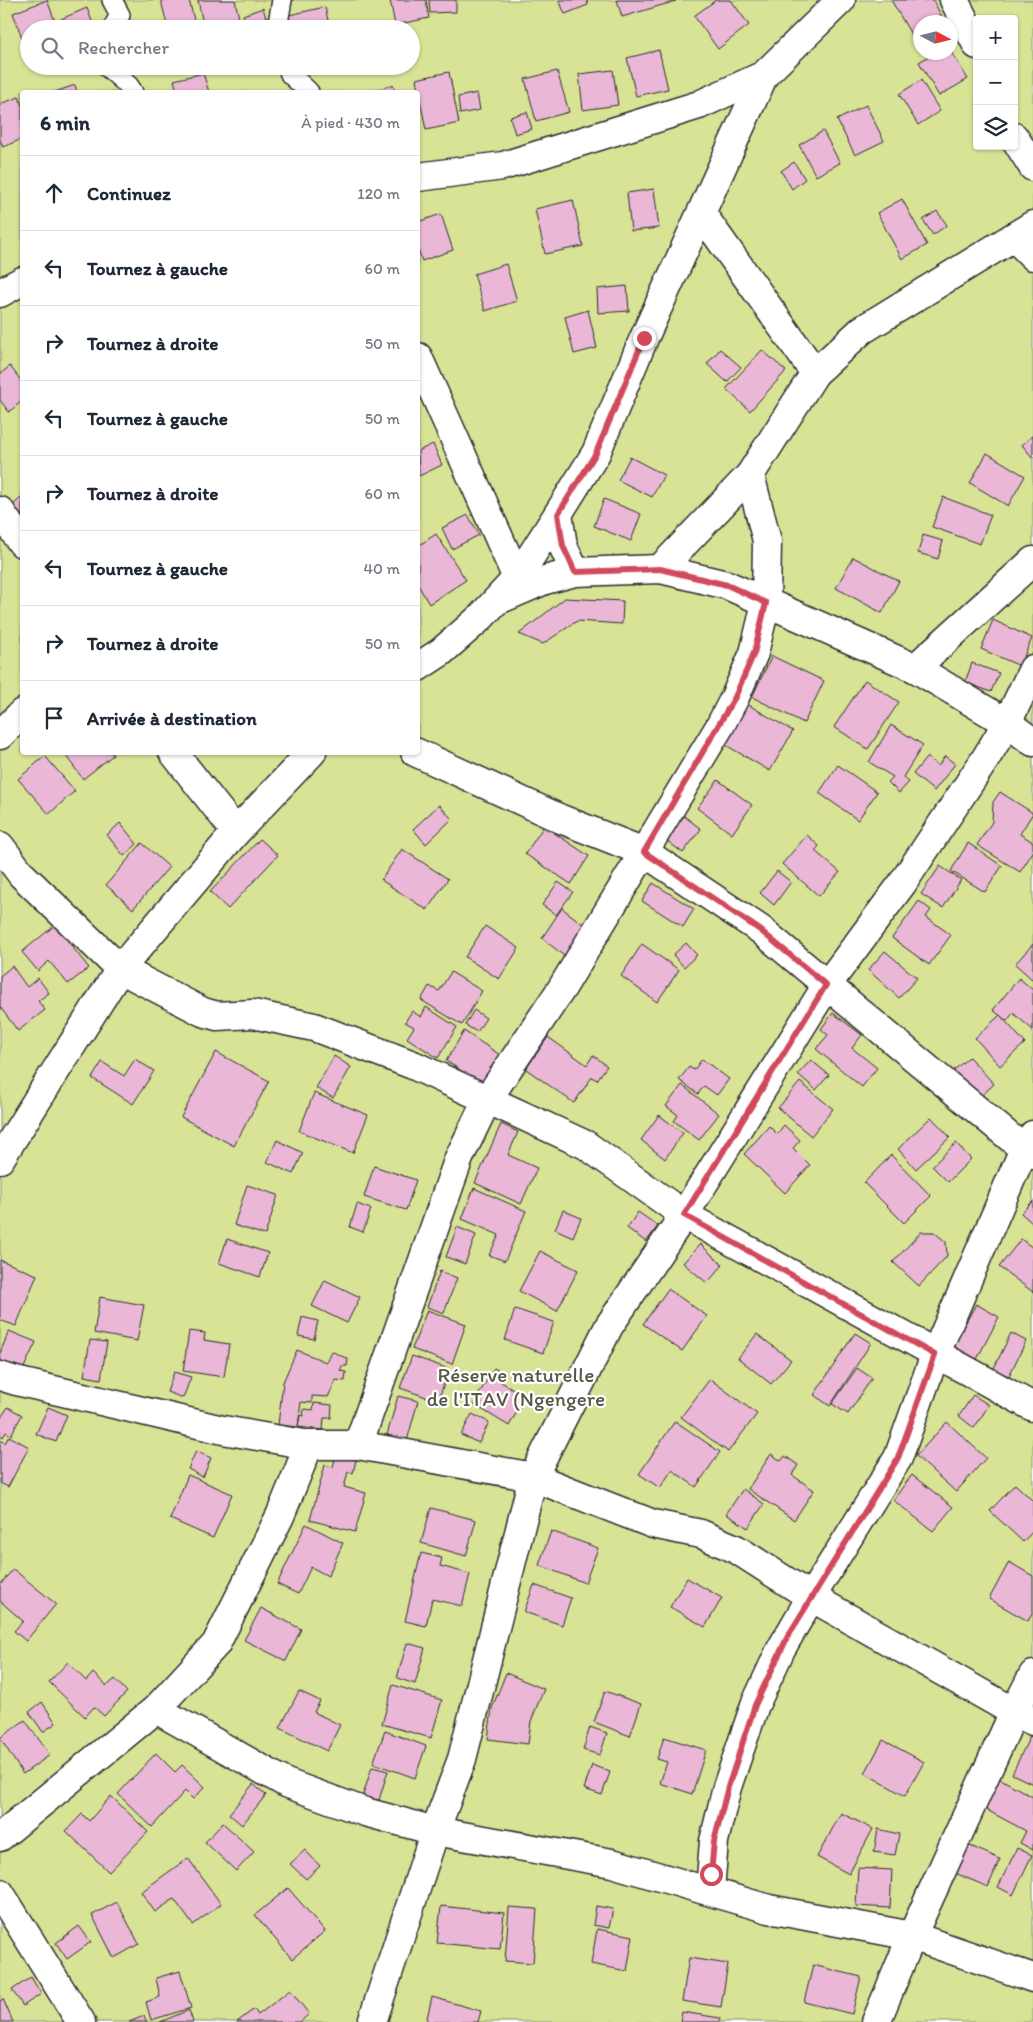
<!DOCTYPE html>
<html lang="fr">
<meta charset="utf-8">
<style>
:root{--surface:#fff;--page:#f6f6f7;--text:#1f2937;--muted:#747a83;--line:#e0e1e3}
body{margin:0;font-family:Itim,sans-serif;background:var(--page);color:var(--text)}
.controls{position:absolute;right:15px;top:15px;display:grid;overflow:hidden;border-radius:5px;box-shadow:0 1px 4px #0004}
.controls button{width:45px;height:45px;display:grid;place-items:center;padding:0;border:0;border-bottom:1px solid var(--line);background:var(--surface);color:var(--text);font:25px sans-serif}
.compass{position:absolute;left:913px;top:15px;width:45px;height:45px;border-radius:50%;background:var(--surface);box-shadow:0 1px 4px #0004;rotate:97deg}
.stop{position:absolute;width:15px;height:15px;margin:-11px;border:4px solid #d1495b;border-radius:50%;background:#fff}
.stop.end{background:#d1495b;border-color:#fff;box-shadow:0 1px 5px #0008}
.list{margin:0;padding:0;list-style:none}
h2{display:flex;justify-content:space-between;align-items:center;height:65px;margin:0;padding:0 20px;font-size:21px}
h2 small{font-size:16px;font-weight:400;color:var(--muted)}
.list li{display:grid;grid-template-columns:32px 1fr auto;gap:15px;align-items:center;box-sizing:border-box;height:75px;padding:0 20px;border-top:1px solid var(--line)}
.list b{display:block;font-size:19px;white-space:nowrap}
.list em{font-size:16px;font-style:normal;color:var(--muted)}
.icon{flex:none;width:28px;height:28px;fill:none;stroke:currentColor;stroke-width:2;stroke-linecap:round;stroke-linejoin:round}
.map{position:relative;flex:none;width:1033px;height:2022px;overflow:hidden}
.search{position:absolute;background:var(--surface);box-shadow:0 1px 4px #0004;left:20px;top:20px;width:400px;height:55px;display:flex;align-items:center;gap:12px;box-sizing:border-box;padding:0 18px;border-radius:28px;color:var(--muted);font-size:19px}
.panel{position:absolute;background:var(--surface);box-shadow:0 1px 4px #0004;left:20px;top:90px;width:400px;height:665px;border-radius:5px}
.map>svg:first-child{display:block}
.green{fill:#d8e396;stroke:#828760;fill-rule:evenodd}
.building{fill:#eab8d6;stroke:#2b2b2b}
.lines{fill:none;stroke-linecap:round;stroke-linejoin:round}
.service-casing{stroke:#2b2b2b;stroke-width:22}
.minor-casing{stroke:#2b2b2b;stroke-width:31}
.tertiary-casing{stroke:#2b2b2b;stroke-width:31}
.service{stroke:#fff;stroke-width:19}
.minor{stroke:#fff;stroke-width:28}
.tertiary{stroke:#fff;stroke-width:28}
.route{stroke:#d1495b;stroke-width:6}
.labels{text-anchor:middle;stroke-width:4.5;stroke-linejoin:round;paint-order:stroke}
.park-label{font-size:21px;fill:#565946;stroke:#fff}
</style>
<div class="map">
<svg width="1033" height="2022" viewBox="0 0 1033 2022">
<rect width="100%" height="100%" fill="#fff"/>
<filter id="ink" filterUnits="userSpaceOnUse"><feTurbulence type="fractalNoise" baseFrequency=".02" numOctaves="2"/><feDisplacementMap in="SourceGraphic" scale="10" xChannelSelector="R" yChannelSelector="G"/><feConvolveMatrix kernelMatrix="1 2 1 2 8 2 1 2 1" color-interpolation-filters="sRGB"/></filter>
<g filter="url(#ink)">
<path class="green" d="M0 0H1033V2022H0ZM977 19H1014V146H977ZM920 22H950V52H920ZM29 29H411V66H29ZM22 92H418V752H22Z"/>
<g class="building">
<path d="M47 0 58 29H29V48L26 49 13 13Z"/>
<path d="M161 0H189L195 24 178 29H168Z"/>
<path d="M198 0H235L241 28 204 29Z"/>
<path d="M390 0H426L429 18 395 25Z"/>
<path d="M429 0H456V12L430 13Z"/>
<path d="M559 0H587L588 5 565 14Z"/>
<path d="M617 0H676V1L622 17Z"/>
<path d="M716 0H731L749 25 718 49 694 16Z"/>
<path d="M891 0H933L943 19 936 22H920V31L912 36Z"/>
<path d="M325 7 330 29H292L289 15Z"/>
<path d="M87 8 95 29H65L61 19Z"/>
<path d="M263 8 268 24 255 29H248L243 15Z"/>
<path d="M659 50 668 89 636 96 627 58Z"/>
<path d="M950 50 968 79 939 96 919 62 936 52H950Z"/>
<path d="M613 70 618 105 583 110 579 74Z"/>
<path d="M557 71 569 112 536 121 525 79Z"/>
<path d="M449 72 459 123 426 130 416 79Z"/>
<path d="M203 73 209 92H177L174 80Z"/>
<path d="M921 80 940 111 918 125 899 94Z"/>
<path d="M75 85 77 92H55Z"/>
<path d="M393 85 395 92H366Z"/>
<path d="M477 93 480 110 460 114 458 97Z"/>
<path d="M19 97 22 105V139L3 147 0 140V104Z"/>
<path d="M866 105 884 141 855 155 837 120Z"/>
<path d="M527 112 532 129 515 134 510 117Z"/>
<path d="M823 131 840 163 816 176 799 145Z"/>
<path d="M794 162 805 179 792 189 781 171Z"/>
<path d="M654 189 659 228 631 231 627 193Z"/>
<path d="M902 199 927 245 902 259 877 213Z"/>
<path d="M573 200 583 246 545 254 535 209Z"/>
<path d="M937 211 947 225 933 235 923 220Z"/>
<path d="M441 214 453 250 422 261 418 249V222Z"/>
<path d="M506 264 517 301 485 311 474 274Z"/>
<path d="M627 286 629 311 598 313 597 289Z"/>
<path d="M588 310 597 348 574 354 565 317Z"/>
<path d="M720 349 741 367 727 382 707 364Z"/>
<path d="M762 350 786 371 750 411 726 389Z"/>
<path d="M10 366 22 382V401L9 412 0 400V374Z"/>
<path d="M1033 435V458L1022 445Z"/>
<path d="M433 444 442 465 419 476 418 451Z"/>
<path d="M987 453 1025 476 1008 506 970 483Z"/>
<path d="M630 457 664 475 652 497 618 480Z"/>
<path d="M22 497V520L12 506Z"/>
<path d="M943 497 991 515 980 544 932 527Z"/>
<path d="M604 499 641 514 631 541 594 526Z"/>
<path d="M468 515 479 535 452 549 442 528Z"/>
<path d="M436 534 466 580 429 604 418 585V546Z"/>
<path d="M923 535 943 541 938 559 918 553Z"/>
<path d="M853 557 899 581 882 613 836 588Z"/>
<path d="M565 598 623 601 622 624 577 621 543 644 519 634Z"/>
<path d="M993 620 1032 638 1020 666 981 649Z"/>
<path d="M772 656 824 681 804 723 752 697Z"/>
<path d="M972 663 999 673 991 692 965 682Z"/>
<path d="M865 680 899 702 868 749 834 727Z"/>
<path d="M747 704 793 731 770 771 724 744Z"/>
<path d="M891 725 923 745 903 777 909 782 899 793 888 782 893 777 869 762Z"/>
<path d="M63 752H111L113 755 83 779Z"/>
<path d="M45 756 75 791 49 814 18 779Z"/>
<path d="M945 756 955 764 934 791 913 774 927 757 938 766Z"/>
<path d="M838 765 877 792 858 820 819 793Z"/>
<path d="M718 780 752 805 732 834 697 808Z"/>
<path d="M1000 792 1033 813 1020 834 1033 842V852L1020 872 977 845 992 822 993 802Z"/>
<path d="M439 805 452 819 426 844 413 829Z"/>
<path d="M684 816 701 829 683 853 666 840Z"/>
<path d="M120 823 137 844 124 856 107 835Z"/>
<path d="M544 826 589 856 571 884 525 854Z"/>
<path d="M807 835 819 846 815 851 840 872 819 896 782 864Z"/>
<path d="M260 839 278 855 228 909 210 892Z"/>
<path d="M142 843 169 867 133 909 106 885Z"/>
<path d="M968 843 1002 866 985 892 951 871Z"/>
<path d="M402 849 448 879 427 910 381 880Z"/>
<path d="M940 866 961 880 943 908 921 894Z"/>
<path d="M777 871 791 882 774 905 760 893Z"/>
<path d="M558 882 573 892 556 915 542 905Z"/>
<path d="M653 883 694 909 683 927 642 901Z"/>
<path d="M919 901 931 910 926 917 951 935 929 965 892 938Z"/>
<path d="M562 908 584 925 564 956 542 938Z"/>
<path d="M55 925 89 968 68 984 49 961 38 971 22 952Z"/>
<path d="M485 926 519 948 499 979 465 957Z"/>
<path d="M686 943 697 955 684 967 673 955Z"/>
<path d="M642 944 679 970 657 1002 621 976Z"/>
<path d="M1033 944V980L1015 964Z"/>
<path d="M885 951 917 978 899 998 868 970Z"/>
<path d="M12 966 27 987 38 978 49 993 38 1001 45 1010 18 1031 0 1007V976Z"/>
<path d="M451 972 482 991 462 1025 421 1000 429 986 439 991Z"/>
<path d="M1019 978 1033 990V1030L1013 1013 1007 1021 993 1010Z"/>
<path d="M426 1007 457 1027 438 1058 407 1038 414 1027 405 1022 412 1011 421 1017Z"/>
<path d="M474 1010 486 1018 477 1032 465 1025Z"/>
<path d="M833 1013 862 1035 852 1048 877 1068 862 1087 816 1049 828 1035 821 1029Z"/>
<path d="M1000 1015 1025 1043 1000 1066 975 1038Z"/>
<path d="M464 1031 500 1055 482 1084 446 1061Z"/>
<path d="M548 1037 587 1065 593 1055 607 1066 597 1080 592 1077 574 1103 526 1069Z"/>
<path d="M216 1052 269 1081 234 1146 181 1117Z"/>
<path d="M334 1056 351 1067 333 1098 316 1088Z"/>
<path d="M969 1057 994 1084 978 1099 953 1071Z"/>
<path d="M135 1059 154 1071 133 1104 92 1078 102 1062 124 1076Z"/>
<path d="M702 1059 729 1079 717 1095 704 1086 698 1094 679 1080 689 1067 694 1070Z"/>
<path d="M811 1060 829 1075 816 1090 798 1074Z"/>
<path d="M800 1082 833 1109 811 1136 778 1108Z"/>
<path d="M682 1085 719 1114 699 1140 674 1121 678 1115 666 1106Z"/>
<path d="M314 1093 368 1115 353 1153 299 1131Z"/>
<path d="M659 1115 683 1133 665 1159 641 1140Z"/>
<path d="M931 1117 950 1137 916 1169 898 1149Z"/>
<path d="M501 1124 518 1132 508 1155 537 1168 521 1204 475 1183Z"/>
<path d="M784 1125 800 1140 793 1148 810 1165 785 1193 744 1154 769 1126 777 1134Z"/>
<path d="M277 1140 303 1153 293 1174 267 1162Z"/>
<path d="M956 1143 971 1159 948 1182 932 1166Z"/>
<path d="M891 1155 931 1196 904 1223 864 1183Z"/>
<path d="M374 1166 416 1180 406 1210 364 1197Z"/>
<path d="M247 1185 278 1195 265 1235 234 1225Z"/>
<path d="M474 1188 526 1211 505 1261 489 1255 499 1235 462 1219Z"/>
<path d="M1033 1201V1224L1021 1213Z"/>
<path d="M357 1204 371 1209 363 1232 350 1227Z"/>
<path d="M563 1210 581 1218 573 1237 555 1229Z"/>
<path d="M638 1212 658 1226 646 1242 627 1228Z"/>
<path d="M457 1227 476 1235 465 1264 446 1257Z"/>
<path d="M921 1232H934L946 1242 947 1256 919 1286 893 1262Z"/>
<path d="M227 1239 268 1253 260 1277 219 1263Z"/>
<path d="M1021 1239 1033 1248V1292L999 1267Z"/>
<path d="M700 1244 723 1265 707 1283 683 1263Z"/>
<path d="M540 1251 578 1270 557 1311 519 1291Z"/>
<path d="M0 1260 37 1275 16 1326 0 1320Z"/>
<path d="M440 1271 457 1278 444 1313 427 1307Z"/>
<path d="M325 1280 360 1297 347 1323 312 1306Z"/>
<path d="M668 1289 707 1316 682 1351 643 1324Z"/>
<path d="M100 1297 144 1305 137 1341 94 1333Z"/>
<path d="M976 1304 999 1317 977 1359 953 1346Z"/>
<path d="M515 1309 554 1322 543 1353 505 1340Z"/>
<path d="M427 1310 466 1324 452 1364 412 1349Z"/>
<path d="M302 1317 318 1321 314 1339 298 1336Z"/>
<path d="M9 1331 36 1342 22 1372 0 1362V1353Z"/>
<path d="M189 1331 205 1333 204 1340 229 1344 224 1377 183 1371Z"/>
<path d="M855 1333 871 1343 830 1406 814 1395Z"/>
<path d="M1011 1333 1026 1341 1009 1376 993 1370Z"/>
<path d="M757 1334 791 1360 771 1384 738 1358Z"/>
<path d="M90 1340 107 1342 101 1379 84 1376Z"/>
<path d="M297 1350 326 1362 331 1351 348 1359 347 1366H342L340 1371 346 1372 345 1381 336 1380 328 1397 312 1396V1403L301 1402 298 1427 278 1425 283 1382Z"/>
<path d="M412 1356 449 1369 438 1401 400 1388Z"/>
<path d="M494 1368 505 1374 501 1382 526 1396 509 1426 473 1404Z"/>
<path d="M857 1368 872 1378 848 1414 832 1404Z"/>
<path d="M174 1372 191 1377 183 1398 167 1392Z"/>
<path d="M710 1379 757 1414 728 1452 681 1417Z"/>
<path d="M973 1395 989 1405 974 1428 959 1416Z"/>
<path d="M398 1396 418 1401 407 1441 387 1435Z"/>
<path d="M314 1403 332 1405 331 1418H324L323 1430 298 1427 300 1415 303 1416 304 1409 313 1410Z"/>
<path d="M8 1407 22 1415 11 1435 6 1432 3 1437 0 1435V1419Z"/>
<path d="M48 1407 67 1415 56 1442 36 1434Z"/>
<path d="M472 1414 489 1422 479 1443 461 1435Z"/>
<path d="M675 1421 720 1452 696 1487 672 1470 660 1488 639 1474Z"/>
<path d="M947 1422 986 1458 956 1492 916 1456Z"/>
<path d="M9 1436 29 1447 8 1487 0 1483V1440L5 1443Z"/>
<path d="M196 1451 211 1458 203 1477 188 1469Z"/>
<path d="M336 1454 356 1460 353 1473 348 1472 344 1487 366 1493 355 1532 310 1520 325 1465 333 1467Z"/>
<path d="M771 1454 781 1461 785 1456 798 1465 792 1475 814 1490 794 1520 748 1489Z"/>
<path d="M188 1475 232 1494 213 1538 170 1519Z"/>
<path d="M912 1475 953 1507 933 1531 893 1500Z"/>
<path d="M1015 1484 1033 1501V1531L1023 1542 990 1511Z"/>
<path d="M743 1489 764 1504 748 1528 726 1514Z"/>
<path d="M431 1508 476 1520 466 1556 421 1543Z"/>
<path d="M306 1524 343 1543 328 1576 311 1567 298 1594 277 1584Z"/>
<path d="M551 1531 598 1548 585 1583 539 1565Z"/>
<path d="M421 1553 442 1558 440 1566 470 1574 462 1606 432 1599 426 1626 405 1621Z"/>
<path d="M1009 1562 1033 1576V1612L1028 1621 989 1599Z"/>
<path d="M13 1569 56 1604 26 1641 14 1631 23 1621 0 1601V1585Z"/>
<path d="M687 1578 722 1598 705 1627 670 1607Z"/>
<path d="M534 1585 571 1598 562 1625 524 1612Z"/>
<path d="M261 1608 301 1629 286 1661 244 1640Z"/>
<path d="M407 1643 425 1648 415 1684 397 1678Z"/>
<path d="M68 1662 86 1681 93 1673 107 1686 115 1679 127 1692 104 1716 94 1707 85 1717 49 1682Z"/>
<path d="M506 1673 544 1689 531 1721 528 1744 488 1739 492 1708Z"/>
<path d="M393 1685 442 1700 431 1738 382 1724Z"/>
<path d="M299 1691 320 1701 314 1712 340 1725 327 1751 280 1728Z"/>
<path d="M605 1691 641 1704 630 1736 594 1722Z"/>
<path d="M42 1702 56 1723 43 1732 29 1712Z"/>
<path d="M25 1720 50 1755 23 1774 0 1738Z"/>
<path d="M590 1727 607 1733 600 1755 583 1750Z"/>
<path d="M385 1731 426 1746 415 1778 373 1763Z"/>
<path d="M1030 1736 1033 1737V1784L1012 1774Z"/>
<path d="M664 1737 706 1750 692 1794 660 1783 667 1762 657 1759Z"/>
<path d="M883 1740 924 1762 905 1796 865 1773Z"/>
<path d="M156 1753 175 1772 182 1765 205 1787 193 1799 185 1791 152 1827 118 1794Z"/>
<path d="M592 1765 610 1772 602 1795 584 1789Z"/>
<path d="M372 1767 388 1771 379 1800 362 1798Z"/>
<path d="M997 1777 1033 1797V1850L1020 1843 1026 1831 981 1807Z"/>
<path d="M253 1784 266 1795 242 1825 229 1814Z"/>
<path d="M111 1796 148 1832 109 1872 66 1831 82 1814 89 1821Z"/>
<path d="M841 1813 873 1829 849 1874 817 1857Z"/>
<path d="M223 1823 254 1852 236 1871 205 1842Z"/>
<path d="M878 1829 899 1834 895 1855 874 1852Z"/>
<path d="M968 1845 1000 1859 988 1887 955 1873Z"/>
<path d="M1017 1848 1032 1855 1013 1895 998 1887Z"/>
<path d="M305 1850 320 1866 306 1879 290 1864Z"/>
<path d="M188 1858 221 1904 193 1925 174 1899 155 1912 141 1892Z"/>
<path d="M858 1868 892 1870 890 1908 856 1906Z"/>
<path d="M288 1888 325 1931 292 1959 255 1915Z"/>
<path d="M117 1902 139 1944 114 1958 92 1915Z"/>
<path d="M441 1906 504 1913 500 1949 437 1943Z"/>
<path d="M596 1906 613 1909 609 1928 593 1925Z"/>
<path d="M509 1907 537 1909 533 1963 505 1961Z"/>
<path d="M79 1926 91 1942 67 1959 56 1943Z"/>
<path d="M597 1929 633 1936 627 1971 591 1964Z"/>
<path d="M689 1958 728 1964 721 2007 682 2001Z"/>
<path d="M813 1965 861 1977 852 2014 804 2002Z"/>
<path d="M180 1971 191 2008 151 2020 146 2002 160 1997 156 1978Z"/>
<path d="M31 1977 41 1994 23 2006 12 1990Z"/>
<path d="M290 1990 309 2014 300 2022H237L254 2009 258 2015Z"/>
<path d="M432 1997 481 2011 478 2022H426Z"/>
<path d="M3 1999 13 2022H0V2001Z"/>
<path d="M189 2010 193 2022H160Z"/>
<path d="M682 2012 720 2018 719 2022H680Z"/>
<path d="M144 2016 147 2022H129Z"/>
</g>
<g class="lines">
<defs>
<g id="service">
<path d="M112 0 120 15 112 29"/>
<path d="M277 29 282 0"/>
<path d="M106 66 129 86 133 92"/>
<path d="M287 66 290 74 309 92"/>
</g>
<g id="minor">
<path d="M954 0 977 45"/>
<path d="M1014 137 1033 167"/>
<path d="M418 177 503 166 699 105 764 75"/>
<path d="M702 214 815 373"/>
<path d="M1014 237 1033 256"/>
<path d="M0 293 22 281"/>
<path d="M418 357 517 578"/>
<path d="M0 511 22 543"/>
<path d="M558 514 563 546 575 572"/>
<path d="M660 569 750 475 815 373 862 330 1033 225"/>
<path d="M496 601 545 580 575 572 660 569 727 585 915 668 1007 723 1033 742"/>
<path d="M915 668 1033 561"/>
<path d="M0 735 22 713"/>
<path d="M173 752 236 832"/>
<path d="M415 752 561 819 644 852 761 930 1024 1149 1033 1154"/>
<path d="M0 846 22 875 120 969 203 1012 217 1016 253 1014 314 1027 413 1065 586 1145 684 1215 1033 1407"/>
<path d="M0 1376 16 1381 223 1430 309 1445H358L533 1477 653 1524 701 1534 736 1549 811 1597 1014 1712 1033 1721"/>
<path d="M358 1445 459 1158 487 1100 562 988 720 726 735 697 754 653 766 603 767 541 750 475"/>
<path d="M156 1709 286 1783 365 1812 435 1831 612 1863 769 1909 912 1936 1033 1978"/>
<path d="M0 1837 156 1709 216 1644 280 1516 309 1445"/>
<path d="M710 1891 714 1841 727 1787 755 1705 781 1649 811 1597 898 1458 935 1355 1024 1149 1033 1135"/>
<path d="M0 1893 81 2022"/>
<path d="M372 2022 435 1831 462 1759 533 1477 609 1326 684 1215 827 985 902 884 984 761 1007 723 1033 669"/>
<path d="M876 2022 912 1936 1014 1712 1033 1675"/>
</g>
<g id="tertiary">
<path d="M418 667 441 652 481 617 517 578 558 514 596 453 644 338 764 75 841 0"/>
<path d="M0 1159 120 969 236 832 312 752"/>
</g>
</defs>
<use href="#service" class="service-casing"/>
<use href="#minor" class="minor-casing"/>
<use href="#tertiary" class="tertiary-casing"/>
<use href="#service" class="service"/>
<use href="#minor" class="minor"/>
<use href="#tertiary" class="tertiary"/>
</g>
</g>
<g class="lines" filter="url(#ink)">
<path class="route" d="M644 338 596 453 558 514 563 546 575 572 660 569 727 585 766 603 754 653 735 697 644 852 760 930 826 985 684 1215 935 1355 898 1458 788 1636 755 1705 728 1787 714 1841 711 1874"/>
</g>
<g class="labels">
<g class="park-label">
<text x="516" y="1382">Réserve naturelle<tspan x="516" dy="24">de l'ITAV (Ngengere</tspan></text>
</g>
</g>
</svg>
<div class="controls">
<button>+</button>
<button>−</button>
<button><svg class="icon" aria-label="layers" viewBox="0 0 24 24"><path d="M12 4l9 5-9 5-9-5zM3 14l9 5 9-5"/></svg></button>
</div>
<svg class="compass" viewBox="-18 -18 36 36"><path d="M0-13l5 13h-10z" fill="#e53935"/><path d="M0 13l5-13h-10z" fill="#747a83"/></svg>
<div class="stop" style="left:711px;top:1874px"></div>
<div class="stop end" style="left:644px;top:338px"></div>
<div class="search"><svg class="icon" aria-label="search" viewBox="0 0 24 24"><circle cx="10" cy="10" r="6"/><path d="M15 15l6 6"/></svg>Rechercher</div>
<section class="panel">
<h2>6 min<small>À pied · 430 m</small></h2>
<ul class="list">
<li><svg class="icon" aria-label="ahead" viewBox="0 0 24 24"><path d="M12 20V5M6 11l6-6 6 6"/></svg><div><b>Continuez</b></div><em>120 m</em></li>
<li><svg class="icon" aria-label="left" viewBox="0 0 24 24"><path d="M17 20v-9H6M10 6l-5 5 5 5"/></svg><div><b>Tournez à gauche</b></div><em>60 m</em></li>
<li><svg class="icon" aria-label="right" viewBox="0 0 24 24"><path d="M7 20v-9h11M14 6l5 5-5 5"/></svg><div><b>Tournez à droite</b></div><em>50 m</em></li>
<li><svg class="icon" aria-label="left" viewBox="0 0 24 24"><path d="M17 20v-9H6M10 6l-5 5 5 5"/></svg><div><b>Tournez à gauche</b></div><em>50 m</em></li>
<li><svg class="icon" aria-label="right" viewBox="0 0 24 24"><path d="M7 20v-9h11M14 6l5 5-5 5"/></svg><div><b>Tournez à droite</b></div><em>60 m</em></li>
<li><svg class="icon" aria-label="left" viewBox="0 0 24 24"><path d="M17 20v-9H6M10 6l-5 5 5 5"/></svg><div><b>Tournez à gauche</b></div><em>40 m</em></li>
<li><svg class="icon" aria-label="right" viewBox="0 0 24 24"><path d="M7 20v-9h11M14 6l5 5-5 5"/></svg><div><b>Tournez à droite</b></div><em>50 m</em></li>
<li><svg class="icon" aria-label="arrive" viewBox="0 0 24 24"><path d="M6 21V4h12l-3 4 3 4H6"/></svg><div><b>Arrivée à destination</b></div></li>
</ul>
</section>
</div>
